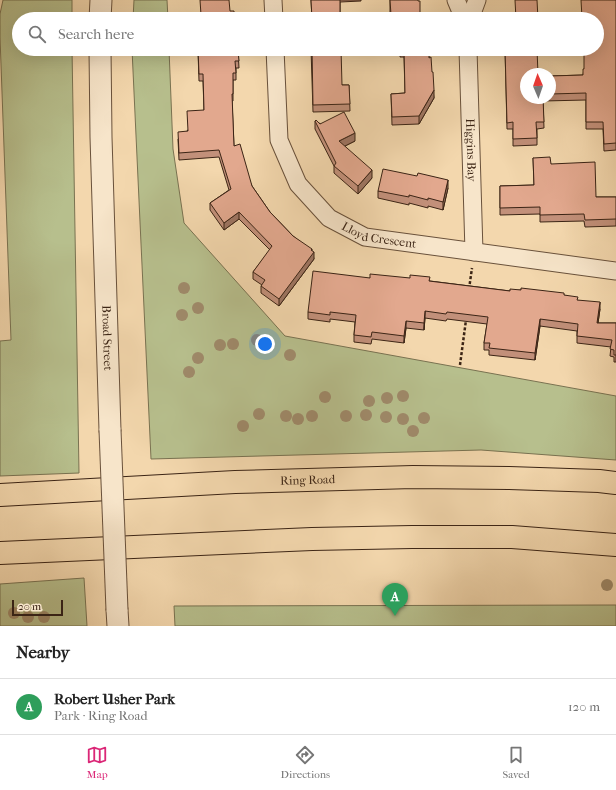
<!DOCTYPE html>
<meta charset="utf-8">
<style>
:root{--surface:#fff;--page:#f2f2f2;--text:#222;--muted:#767676;--line:#e0e0e0;--accent:#db2777}
body{margin:0;font-family:"IM FELL French Canon",serif;background:var(--page);color:var(--text)}
.compass{position:absolute;left:520px;top:68px;width:36px;height:36px;border-radius:50%;background:var(--surface);box-shadow:0 4px 16px #0002;rotate:358deg}
.scale{position:absolute;left:12px;bottom:10px;width:51px;box-sizing:border-box;padding-left:4px;border:2px solid #3b2415;border-top:0;font-size:11px;line-height:14px;white-space:nowrap;color:#3b2415;-webkit-text-stroke:3px #f7e5ca;paint-order:stroke}
.you{position:absolute;left:265px;top:344px;width:14px;height:14px;margin:-10px;border:3px solid #fff;border-radius:50%;background:#1a73e8;box-shadow:0 0 0 6px #1a73e833}
.badge{display:grid;place-items:center;width:26px;height:26px;border-radius:50%;background:var(--accent);color:#fff;font-size:13px;font-weight:700}
.pin{position:absolute;translate:-50% -33px;filter:drop-shadow(0 1px 2px #0008)}
.pin::after{content:'';position:absolute;top:21px;width:14px;height:12px;background:inherit;clip-path:polygon(0 0,100% 0,50% 100%)}
.list{margin:0;padding:0;list-style:none}
h2{display:flex;justify-content:space-between;align-items:center;height:52px;margin:0;padding:0 16px;font-size:17px}
h2 small{font-size:13px;font-weight:400;color:var(--muted)}
.list li{display:grid;grid-template-columns:26px 1fr auto;gap:12px;align-items:center;box-sizing:border-box;height:56px;padding:0 16px;border-top:1px solid var(--line)}
.list b{display:block;font-size:15px;white-space:nowrap}
.list p{margin:0;font-size:13px;white-space:nowrap;color:var(--muted)}
.list em{font-size:13px;font-style:normal;color:var(--muted)}
.icon{flex:none;width:22px;height:22px;fill:none;stroke:currentColor;stroke-width:2;stroke-linecap:round;stroke-linejoin:round}
.map{position:relative;flex:none;width:616px;height:626px;overflow:hidden}
.search{position:absolute;background:var(--surface);box-shadow:0 4px 16px #0002;left:12px;right:12px;top:12px;height:44px;display:flex;align-items:center;gap:10px;box-sizing:border-box;padding:0 14px;border-radius:22px;color:var(--muted);font-size:15px}
.sheet{height:108px;background:var(--surface)}
nav{display:flex;justify-content:space-around;align-items:center;box-sizing:border-box;height:56px;border-top:1px solid var(--line);background:var(--surface);font-size:11px;color:var(--muted)}
nav a{display:grid;justify-items:center;gap:2px}
nav .on{color:var(--accent)}
.map>svg:first-child{display:block}
.green{fill:#b7bf8d;stroke:#797251}
.lines{fill:none;stroke-linecap:round;stroke-linejoin:round}
.minor-casing{stroke:#69513b;stroke-width:19}
.tertiary-casing{stroke:#69513b;stroke-width:23}
.motorway-casing{stroke:#3b2415;stroke-width:24}
.path{stroke:#3b2415;stroke-width:2.5;stroke-dasharray:3 2;stroke-linecap:butt}
.minor{stroke:#f7e5ca;stroke-width:17}
.tertiary{stroke:#f7e5ca;stroke-width:21}
.motorway{stroke:#f3d7ad;stroke-width:22}
.tertiary-bridge-casing{stroke:#69513b;stroke-width:23;stroke-linecap:butt}
.tertiary-bridge{stroke:#f7e5ca;stroke-width:21}
.tree{fill:#9f8a6a}
.wall{fill:#c2907a;stroke:#3b2415}
.shaded-wall{fill:#9e7663;stroke:#3b2415}
.building{fill:#e2a88e;stroke:#3b2415}
.labels{text-anchor:middle;stroke-width:4;stroke-linejoin:round;paint-order:stroke}
.street-label{font-size:12px;fill:#3b2415;stroke:#f7e5ca}
</style>
<div class="map">
<svg width="616" height="626" viewBox="0 0 616 626">
<rect width="100%" height="100%" fill="#f3d7ad"/>
<filter id="stains"><feTurbulence type="fractalNoise" baseFrequency=".005" numOctaves="4"/><feColorMatrix values="0 0 0 0 .2 0 0 0 0 .09 0 0 0 0 .02 0 0 0 .5 -.17"/></filter>
<radialGradient id="worn" r=".72"><stop offset=".6" stop-color="#630" stop-opacity="0"/><stop offset="1" stop-color="#630" stop-opacity=".3"/></radialGradient>
<g class="green">
<path d="M3 0H72V19H19V49H72L79 473 0 476V341L11 340 0 37V14Z"/>
<path d="M134 0H167L168 19H133Z"/>
<path d="M132 49H169L173 149 184 223 285 336 616 396V460L481 450 151 459Z"/>
<path d="M84 578 87 626H0V584Z"/>
<path d="M616 605V626H175L174 606Z"/>
</g>
<g class="lines">
<defs>
<g id="minor">
<path d="M273 0 274 19"/>
<path d="M456 0 464 19"/>
<path d="M470 19 477 0"/>
<path id="s1" d="M275 49 279 140 298 184 329 218 365 237 616 271"/>
<path id="s2" d="M468 49 474 252"/>
</g>
<g id="tertiary">
<path d="M100 19 101 0"/>
<path id="s3" d="M100 49 101 137 110 430"/>
<path d="M117 610 118 626"/>
</g>
<g id="motorway">
<path id="s4" d="M0 495 235 482 413 477 509 478 599 481 616 483"/>
<path d="M0 553 312 539 412 537H512L616 545"/>
</g>
</defs>
<use href="#minor" class="minor-casing"/>
<use href="#tertiary" class="tertiary-casing"/>
<use href="#motorway" class="motorway-casing"/>
<g class="path">
<path d="M469 289 472 268"/>
<path d="M460 365 466 320"/>
</g>
<use href="#minor" class="minor"/>
<use href="#tertiary" class="tertiary"/>
<use href="#motorway" class="motorway"/>
<defs>
<path id="tertiary-bridge" d="M110 430 117 610"/>
</defs>
<use href="#tertiary-bridge" class="tertiary-bridge-casing"/>
<use href="#tertiary-bridge" class="tertiary-bridge"/>
</g>
<g class="tree">
<circle cx="184" cy="288" r="6"/>
<circle cx="198" cy="308" r="6"/>
<circle cx="182" cy="315" r="6"/>
<circle cx="257" cy="340" r="6"/>
<circle cx="233" cy="344" r="6"/>
<circle cx="220" cy="345" r="6"/>
<circle cx="290" cy="355" r="6"/>
<circle cx="198" cy="358" r="6"/>
<circle cx="189" cy="372" r="6"/>
<circle cx="403" cy="396" r="6"/>
<circle cx="325" cy="397" r="6"/>
<circle cx="387" cy="398" r="6"/>
<circle cx="369" cy="401" r="6"/>
<circle cx="259" cy="414" r="6"/>
<circle cx="366" cy="415" r="6"/>
<circle cx="286" cy="416" r="6"/>
<circle cx="312" cy="416" r="6"/>
<circle cx="346" cy="416" r="6"/>
<circle cx="386" cy="417" r="6"/>
<circle cx="424" cy="418" r="6"/>
<circle cx="298" cy="419" r="6"/>
<circle cx="403" cy="419" r="6"/>
<circle cx="243" cy="426" r="6"/>
<circle cx="413" cy="431" r="6"/>
<circle cx="607" cy="585" r="6"/>
<circle cx="14" cy="613" r="6"/>
<circle cx="28" cy="617" r="6"/>
<circle cx="44" cy="617" r="6"/>
</g>
<g class="wall">
<path d="M311 0H361V1L340 2V19H312Z"/>
<path d="M390 0 420 19H390Z"/>
<path d="M616 0V150L604 151 603 129H586V100L543 101 544 128 537 129V145L513 146V129H507L505 49H556L537 50 526 98H550V76L583 75 584 69 597 49 581 18Z"/>
<path d="M179 49H238L239 68H236V80H233V101H232L234 146 252 186 270 212 293 236 312 251 314 259 279 306 261 293V286L262 285 253 279V272L270 250 239 219 224 230 210 210V203L229 190 219 157 179 160 178 139 187 131 204 110 203 81H199L198 51H179Z"/>
<path d="M311 49 342 85H349L350 111 313 112Z"/>
<path d="M400 49H429V58L434 98 419 124 392 125 391 94 405 93 404 57H400Z"/>
<path d="M315 121 355 141 345 146 372 178 358 194 334 173V166L315 129Z"/>
<path d="M533 158 551 164 596 197H616V226L585 227 584 221 540 222V214L500 215V186L534 185Z"/>
<path d="M448 188 443 210 428 206V208L409 203V205L378 198V191Z"/>
<path d="M370 278 430 281 510 291 521 290 564 295 600 309 598 323H616V362H614V357L610 356 611 347 577 343V331L540 326 535 360 489 355V350H484V343L487 324 447 319 446 321 425 318 424 330 406 328 404 343 372 339 371 344 354 342V335L355 322 330 319V322L308 319V312Z"/>
</g>
<g class="shaded-wall">
<path d="M434 90V98L419 124V116Z"/>
<path d="M355 133V141L339 149V141Z"/>
<path d="M372 170V178L358 194V186Z"/>
<path d="M448 180V188L443 210V202Z"/>
<path d="M239 212V219L224 230V223Z"/>
<path d="M312 249V254L314 252V259L279 306V299Z"/>
<path d="M600 302V309L597 330V323Z"/>
<path d="M425 311V318L424 330V323Z"/>
<path d="M540 319V326L535 360V353Z"/>
<path d="M406 321V328L404 343V336Z"/>
</g>
<g class="building">
<path d="M200 0H229L230 11H234V19H191V15H201Z"/>
<path d="M311 0H340V19H312Z"/>
<path d="M390 0H418V1H420V19H399V15H391Z"/>
<path d="M515 0H537L538 19H516Z"/>
<path d="M581 0H616V143L604 144 603 122H586V93L550 94V76L583 75V69H584V49H597V19H562L582 18Z"/>
<path d="M198 49H238L239 61H235L236 73H233V94H232L234 146 240 144 252 186 270 212 293 236 312 249 311 250 314 252 279 299 261 286 265 280 253 272 272 246 239 212 224 223 210 203 231 189 219 150 179 153 178 132 188 131 187 111 204 110 203 74H199Z"/>
<path d="M312 49H341L342 85H349L350 104 313 105Z"/>
<path d="M400 49H429V58L431 57 432 72H433L434 90 419 116 392 117 391 94 405 93 404 49Z"/>
<path d="M505 49H537L538 74H526V98H543L544 122H536L537 138 513 139V122L507 123Z"/>
<path d="M344 112 355 133 339 141 372 170 358 186 334 166 336 163 315 121 316 120 320 124Z"/>
<path d="M550 157 551 164 595 162 596 197H616V219L585 220 584 214 540 215V207L500 208V186L534 185 533 158Z"/>
<path d="M383 169 417 176 418 173 448 180 443 202 428 198V200L409 195V197L378 191Z"/>
<path d="M313 271 370 278V274L410 278V275L430 277 429 281 510 291V289L521 290V288L564 293V295L578 297 577 300 600 302 597 323H616V355H614V350L610 349 612 340 577 336 578 324 540 319 535 353 489 348 490 343H484L488 317 447 312 446 314 425 311 424 323 406 321 404 336 372 332 371 337 354 335 356 315 330 312V315L308 312Z"/>
</g>
<g class="labels">
<g class="street-label">
<text dy="4" stroke="none"><textPath href="#s2" startOffset="101">Higgins Bay</textPath></text>
<text dy="4" stroke="none"><textPath href="#s1" startOffset="239">Lloyd Crescent</textPath></text>
<text dy="4" stroke="none"><textPath href="#s3" startOffset="289">Broad Street</textPath></text>
<text dy="4" stroke="none"><textPath href="#s4" startOffset="308">Ring Road</textPath></text>
</g>
</g>
<rect width="100%" height="100%" filter="url(#stains)"/>
<rect width="100%" height="100%" fill="url(#worn)"/>
</svg>
<svg class="compass" viewBox="-18 -18 36 36"><path d="M0-13l5 13h-10z" fill="#e53935"/><path d="M0 13l5-13h-10z" fill="#767676"/></svg>
<div class="scale">20 m</div>
<div class="you"></div>
<div class="pin badge" style="left:395px;top:616px;background:#2e9e5b">A</div>
<div class="search"><svg class="icon" aria-label="search" viewBox="0 0 24 24"><circle cx="10" cy="10" r="6"/><path d="M15 15l6 6"/></svg>Search here</div>
</div>
<section class="sheet">
<h2>Nearby<small></small></h2>
<ul class="list">
<li><span class="badge" style="background:#2e9e5b">A</span><div><b>Robert Usher Park</b><p>Park · Ring Road</p></div><em>120 m</em></li>
</ul>
</section>
<nav>
<a class="on"><svg class="icon" aria-label="map" viewBox="0 0 24 24"><path d="M3 6l6-2 6 2 6-2v14l-6 2-6-2-6 2zM9 4v14M15 6v14"/></svg>Map</a>
<a><svg class="icon" aria-label="directions" viewBox="0 0 24 24"><path d="M12 3l9 9-9 9-9-9zM9 14v-3h6M13 9l2 2-2 2"/></svg>Directions</a>
<a><svg class="icon" aria-label="saved" viewBox="0 0 24 24"><path d="M7 4h10v16l-5-4-5 4z"/></svg>Saved</a>
</nav>
